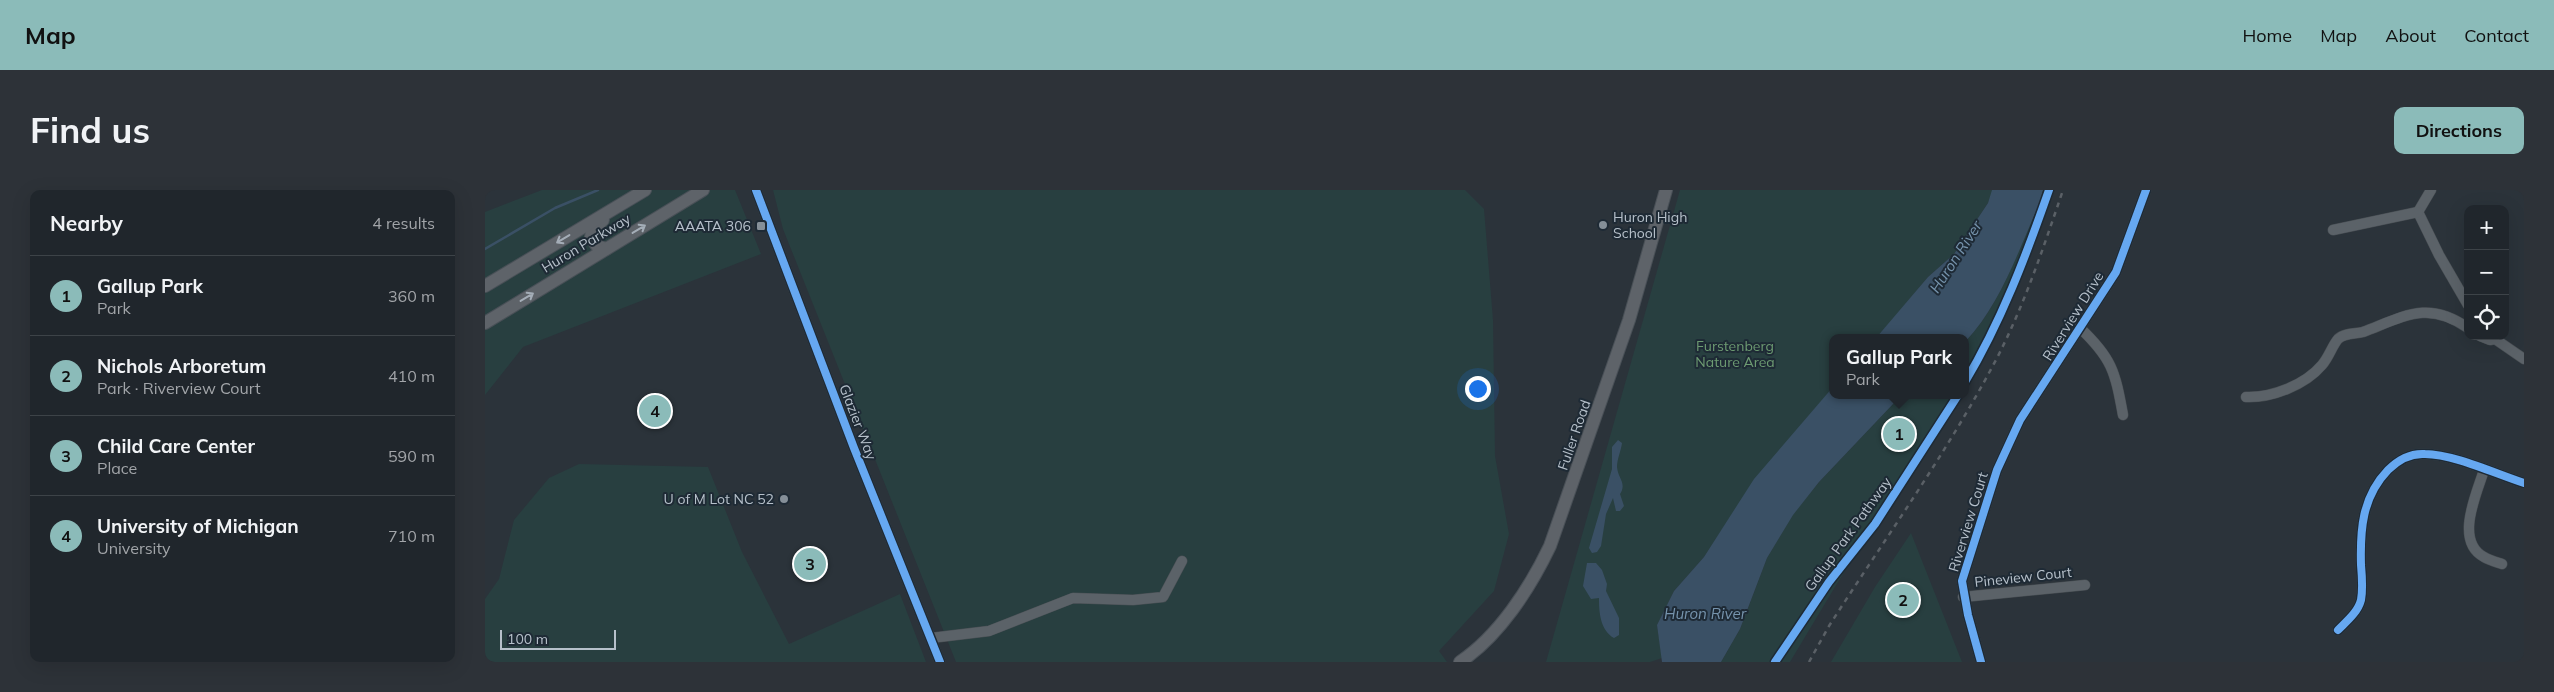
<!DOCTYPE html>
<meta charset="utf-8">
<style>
:root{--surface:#20262c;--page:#2d3238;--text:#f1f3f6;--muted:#a2a5a9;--line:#3d4348;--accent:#8bbbb9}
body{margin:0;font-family:Mulish,sans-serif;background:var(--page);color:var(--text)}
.controls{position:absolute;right:15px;top:15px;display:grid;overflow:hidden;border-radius:10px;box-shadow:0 5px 20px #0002}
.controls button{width:45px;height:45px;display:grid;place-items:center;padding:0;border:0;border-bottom:1px solid var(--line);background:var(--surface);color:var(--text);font:25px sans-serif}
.scale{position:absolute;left:15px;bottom:12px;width:116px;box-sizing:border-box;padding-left:5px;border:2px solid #b6c0ca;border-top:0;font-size:14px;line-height:18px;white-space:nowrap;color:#b6c0ca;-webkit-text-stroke:4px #1e2a35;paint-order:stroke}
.you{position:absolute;left:992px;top:198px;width:18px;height:18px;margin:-12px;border:4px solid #fff;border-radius:50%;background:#1a73e8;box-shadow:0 0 0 8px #1a73e833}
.badge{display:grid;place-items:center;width:32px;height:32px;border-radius:50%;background:var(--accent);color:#111;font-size:16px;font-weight:700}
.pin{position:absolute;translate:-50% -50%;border:2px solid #fff;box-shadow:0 1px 5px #0006}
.popup{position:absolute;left:1344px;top:144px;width:140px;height:65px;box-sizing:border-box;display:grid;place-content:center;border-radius:10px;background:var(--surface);filter:drop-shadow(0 1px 4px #0005);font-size:16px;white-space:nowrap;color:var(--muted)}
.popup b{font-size:19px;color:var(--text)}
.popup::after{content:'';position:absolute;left:50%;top:100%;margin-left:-10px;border:10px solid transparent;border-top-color:var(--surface)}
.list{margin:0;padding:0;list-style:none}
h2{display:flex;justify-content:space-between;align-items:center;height:65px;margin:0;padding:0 20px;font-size:21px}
h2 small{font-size:16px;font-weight:400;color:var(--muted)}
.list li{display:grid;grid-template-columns:32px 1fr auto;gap:15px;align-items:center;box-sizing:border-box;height:80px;padding:0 20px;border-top:1px solid var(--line)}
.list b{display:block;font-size:19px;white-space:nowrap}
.list p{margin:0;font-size:16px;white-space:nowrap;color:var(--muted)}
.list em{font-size:16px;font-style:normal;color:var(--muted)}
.icon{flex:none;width:28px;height:28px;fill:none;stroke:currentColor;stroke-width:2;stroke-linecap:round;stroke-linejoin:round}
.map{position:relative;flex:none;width:2039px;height:472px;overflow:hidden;border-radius:10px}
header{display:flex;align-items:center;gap:30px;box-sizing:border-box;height:70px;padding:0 25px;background:var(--accent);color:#111}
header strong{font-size:24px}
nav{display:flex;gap:28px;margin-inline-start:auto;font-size:18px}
.intro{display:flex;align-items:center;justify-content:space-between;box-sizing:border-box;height:120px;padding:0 30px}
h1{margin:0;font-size:35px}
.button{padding:12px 22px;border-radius:10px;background:var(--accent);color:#111;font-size:18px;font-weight:700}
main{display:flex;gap:30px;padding:0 30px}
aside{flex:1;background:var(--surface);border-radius:10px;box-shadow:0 5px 20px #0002}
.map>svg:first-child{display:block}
.green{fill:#283f40}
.water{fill:#3a5065}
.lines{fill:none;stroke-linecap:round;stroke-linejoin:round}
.stream{stroke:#3a5065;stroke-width:2.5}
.minor-casing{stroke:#494f54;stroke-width:11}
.major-casing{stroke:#495057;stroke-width:14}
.minor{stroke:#5b6268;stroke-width:10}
.major{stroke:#5e6369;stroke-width:12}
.rail{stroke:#5a6066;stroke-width:2.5;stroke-dasharray:5 5;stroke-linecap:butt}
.cycleway-casing{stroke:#1e2a35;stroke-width:11}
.cycleway{stroke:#66a8f1;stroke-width:8}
.oneway{stroke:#a4adb7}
.poi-dot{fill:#858f98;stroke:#1e2a35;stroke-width:2}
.labels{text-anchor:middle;stroke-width:4;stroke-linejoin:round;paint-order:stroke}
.poi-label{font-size:14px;fill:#b6c0ca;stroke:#1e2a35;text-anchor:end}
.street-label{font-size:14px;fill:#b6c0ca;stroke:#1e2a35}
.park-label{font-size:14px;fill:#6d9b72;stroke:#1e2a35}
.water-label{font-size:15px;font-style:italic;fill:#7694ad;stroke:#1e2a35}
</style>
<header>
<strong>Map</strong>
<nav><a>Home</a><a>Map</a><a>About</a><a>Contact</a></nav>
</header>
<div class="intro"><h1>Find us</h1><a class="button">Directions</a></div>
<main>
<aside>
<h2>Nearby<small>4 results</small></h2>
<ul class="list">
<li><span class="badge">1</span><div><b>Gallup Park</b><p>Park</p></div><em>360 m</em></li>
<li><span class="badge">2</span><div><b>Nichols Arboretum</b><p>Park · Riverview Court</p></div><em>410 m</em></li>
<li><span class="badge">3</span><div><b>Child Care Center</b><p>Place</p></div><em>590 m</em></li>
<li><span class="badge">4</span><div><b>University of Michigan</b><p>University</p></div><em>710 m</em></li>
</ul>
</aside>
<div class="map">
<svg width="2039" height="472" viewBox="0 0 2039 472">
<rect width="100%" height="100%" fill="#2b333a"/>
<g class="green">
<path d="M57 0H250L276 64 38 157 0 205V22Z"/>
<path d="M288 0H980L999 19 1008 130 1010 266 1024 344 1009 401 954 461 962 472H471L298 39Z"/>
<path d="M1195 0H1508L1503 13 1469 64 1443 87 1392 148H1348V199L1243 331 1219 367 1189 401 1172 435 1177 468 1165 472H1061Z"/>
<path d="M1556 0H1559L1531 83 1480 188V152C1519 111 1536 52 1556 0Z"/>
<path d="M1419 205H1471L1454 236 1353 392 1305 472H1236L1255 439 1282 368 1308 324 1334 292 1409 213Z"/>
<path d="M94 274 223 277 257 362 304 454 415 404 441 472H0V409L14 389 29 330 64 288Z"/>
<path d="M1426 343 1477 472H1346L1390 397Z"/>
</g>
<g class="water">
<path d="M1507 0H1558L1555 12C1534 59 1516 114 1480 152V148H1391L1443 87 1469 64 1503 13Z"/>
<path d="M1348 197V205H1419L1409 213 1334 292 1308 325 1282 368 1255 439 1236 472H1177L1172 435 1189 401 1219 367 1269 289Z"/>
<path d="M1133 250 1137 253C1136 261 1132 269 1132 277 1133 289 1142 293 1135 304L1139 316 1135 321H1131L1128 308 1121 324 1116 356 1112 362 1107 363 1104 358 1127 279V257Z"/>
<path d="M1102 373H1111L1117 380 1122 394 1121 401 1134 428V445L1129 448C1115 440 1114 422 1114 408L1106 409 1098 396Z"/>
</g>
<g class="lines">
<path class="stream" d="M0 59 70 18 113 0"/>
<defs>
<g id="minor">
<path d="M271 0 369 258 455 472"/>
<path d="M1946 0 1933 22 1954 65 1983 115"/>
<path d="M1848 40 1933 22"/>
<path d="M1594 137C1627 168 1630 181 1638 225"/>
<path d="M1995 146 2005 150 2010 149 2039 169"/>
<path d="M1761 207C1787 208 1820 195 1837 175 1844 167 1847 156 1853 149 1859 143 1871 144 1878 142 1920 126 1943 110 1983 138"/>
<path d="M1999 280C1992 303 1969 351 1999 367 2004 370 2011 372 2017 374"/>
<path d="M1478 407 1600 395"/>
<path d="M1853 440C1862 431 1873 422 1876 410 1878 399 1877 386 1876 375 1875 340 1877 307 1903 280 1914 269 1925 263 1940 264 1968 264 2011 284 2039 293"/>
<path d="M446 448 504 441 588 408 648 410 678 407 697 371"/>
<path d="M1496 472 1483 425 1477 391 1512 280 1535 230 1631 82 1661 0"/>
</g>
<g id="major">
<path d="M118 30 107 40 106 47 112 56 121 59"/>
<path d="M0 96 160 0"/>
<path d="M0 133 218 0"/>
<path d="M975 472C1014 446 1045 398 1065 356L1144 130 1181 0"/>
</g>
</defs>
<use href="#minor" class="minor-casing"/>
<use href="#major" class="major-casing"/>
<use href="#minor" class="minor"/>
<use href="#major" class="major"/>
<path class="rail" d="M1324 472 1344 436C1401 347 1464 260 1513 166 1540 113 1559 56 1578 0"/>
<defs>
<g id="cycleway">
<path d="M271 0 369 258 455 472"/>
<path d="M1480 192C1516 132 1541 66 1564 0"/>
<path d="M1853 440C1862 431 1873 422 1876 410 1878 399 1877 386 1876 375 1875 340 1877 307 1903 280 1914 269 1925 263 1940 264 1968 264 2011 284 2039 293"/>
<path d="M1290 472 1344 392 1390 334 1473 205"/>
<path d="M1496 472 1483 425 1477 391 1512 280 1535 230 1631 82 1661 0"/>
</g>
</defs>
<use href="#cycleway" class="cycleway-casing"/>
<use href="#cycleway" class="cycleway"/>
</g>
<defs><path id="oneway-shaft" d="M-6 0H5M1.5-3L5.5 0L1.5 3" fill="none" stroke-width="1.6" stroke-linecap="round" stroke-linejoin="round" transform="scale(1.25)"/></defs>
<g class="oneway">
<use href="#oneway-shaft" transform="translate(154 39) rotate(-31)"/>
<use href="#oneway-shaft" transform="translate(78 49) rotate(149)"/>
<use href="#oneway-shaft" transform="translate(42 107) rotate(-31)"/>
</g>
<g class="poi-dot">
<circle cx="1118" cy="35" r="5"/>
<rect x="271" y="31" width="10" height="10" rx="2.5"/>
<circle cx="299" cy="309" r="5"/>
</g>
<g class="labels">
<g class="poi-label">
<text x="1128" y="32" text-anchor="start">Huron High<tspan x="1128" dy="16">School</tspan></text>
<text x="266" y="41">AAATA 306</text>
<text x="289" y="314">U of M Lot NC 52</text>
</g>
<g class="street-label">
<text transform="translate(101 53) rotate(-31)" y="5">Huron Parkway</text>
<text transform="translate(1588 126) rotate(-58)" y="5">Riverview Drive</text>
<text transform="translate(373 232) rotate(69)" y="5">Glazier Way</text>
<text transform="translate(1089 245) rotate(-71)" y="5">Fuller Road</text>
<text transform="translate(1483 332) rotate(-73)" y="5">Riverview Court</text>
<text transform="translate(1363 344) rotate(-54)" y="5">Gallup Park Pathway</text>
<text transform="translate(1538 387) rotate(-6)" y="5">Pineview Court</text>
</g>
<g class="park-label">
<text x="1250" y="161">Furstenberg<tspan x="1250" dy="16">Nature Area</tspan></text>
</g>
<g class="water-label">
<text transform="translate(1471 67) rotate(-57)" y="5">Huron River</text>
<text x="1220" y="429">Huron River</text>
</g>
</g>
</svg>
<div class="controls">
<button>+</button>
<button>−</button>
<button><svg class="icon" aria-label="locate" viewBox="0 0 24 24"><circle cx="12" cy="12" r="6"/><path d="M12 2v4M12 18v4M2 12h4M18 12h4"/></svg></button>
</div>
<div class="scale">100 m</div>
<div class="you"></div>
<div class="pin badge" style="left:1414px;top:244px">1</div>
<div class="popup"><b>Gallup Park</b>Park</div>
<div class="pin badge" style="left:1418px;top:410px">2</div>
<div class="pin badge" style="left:325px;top:374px">3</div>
<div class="pin badge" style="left:170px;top:221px">4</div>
</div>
</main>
